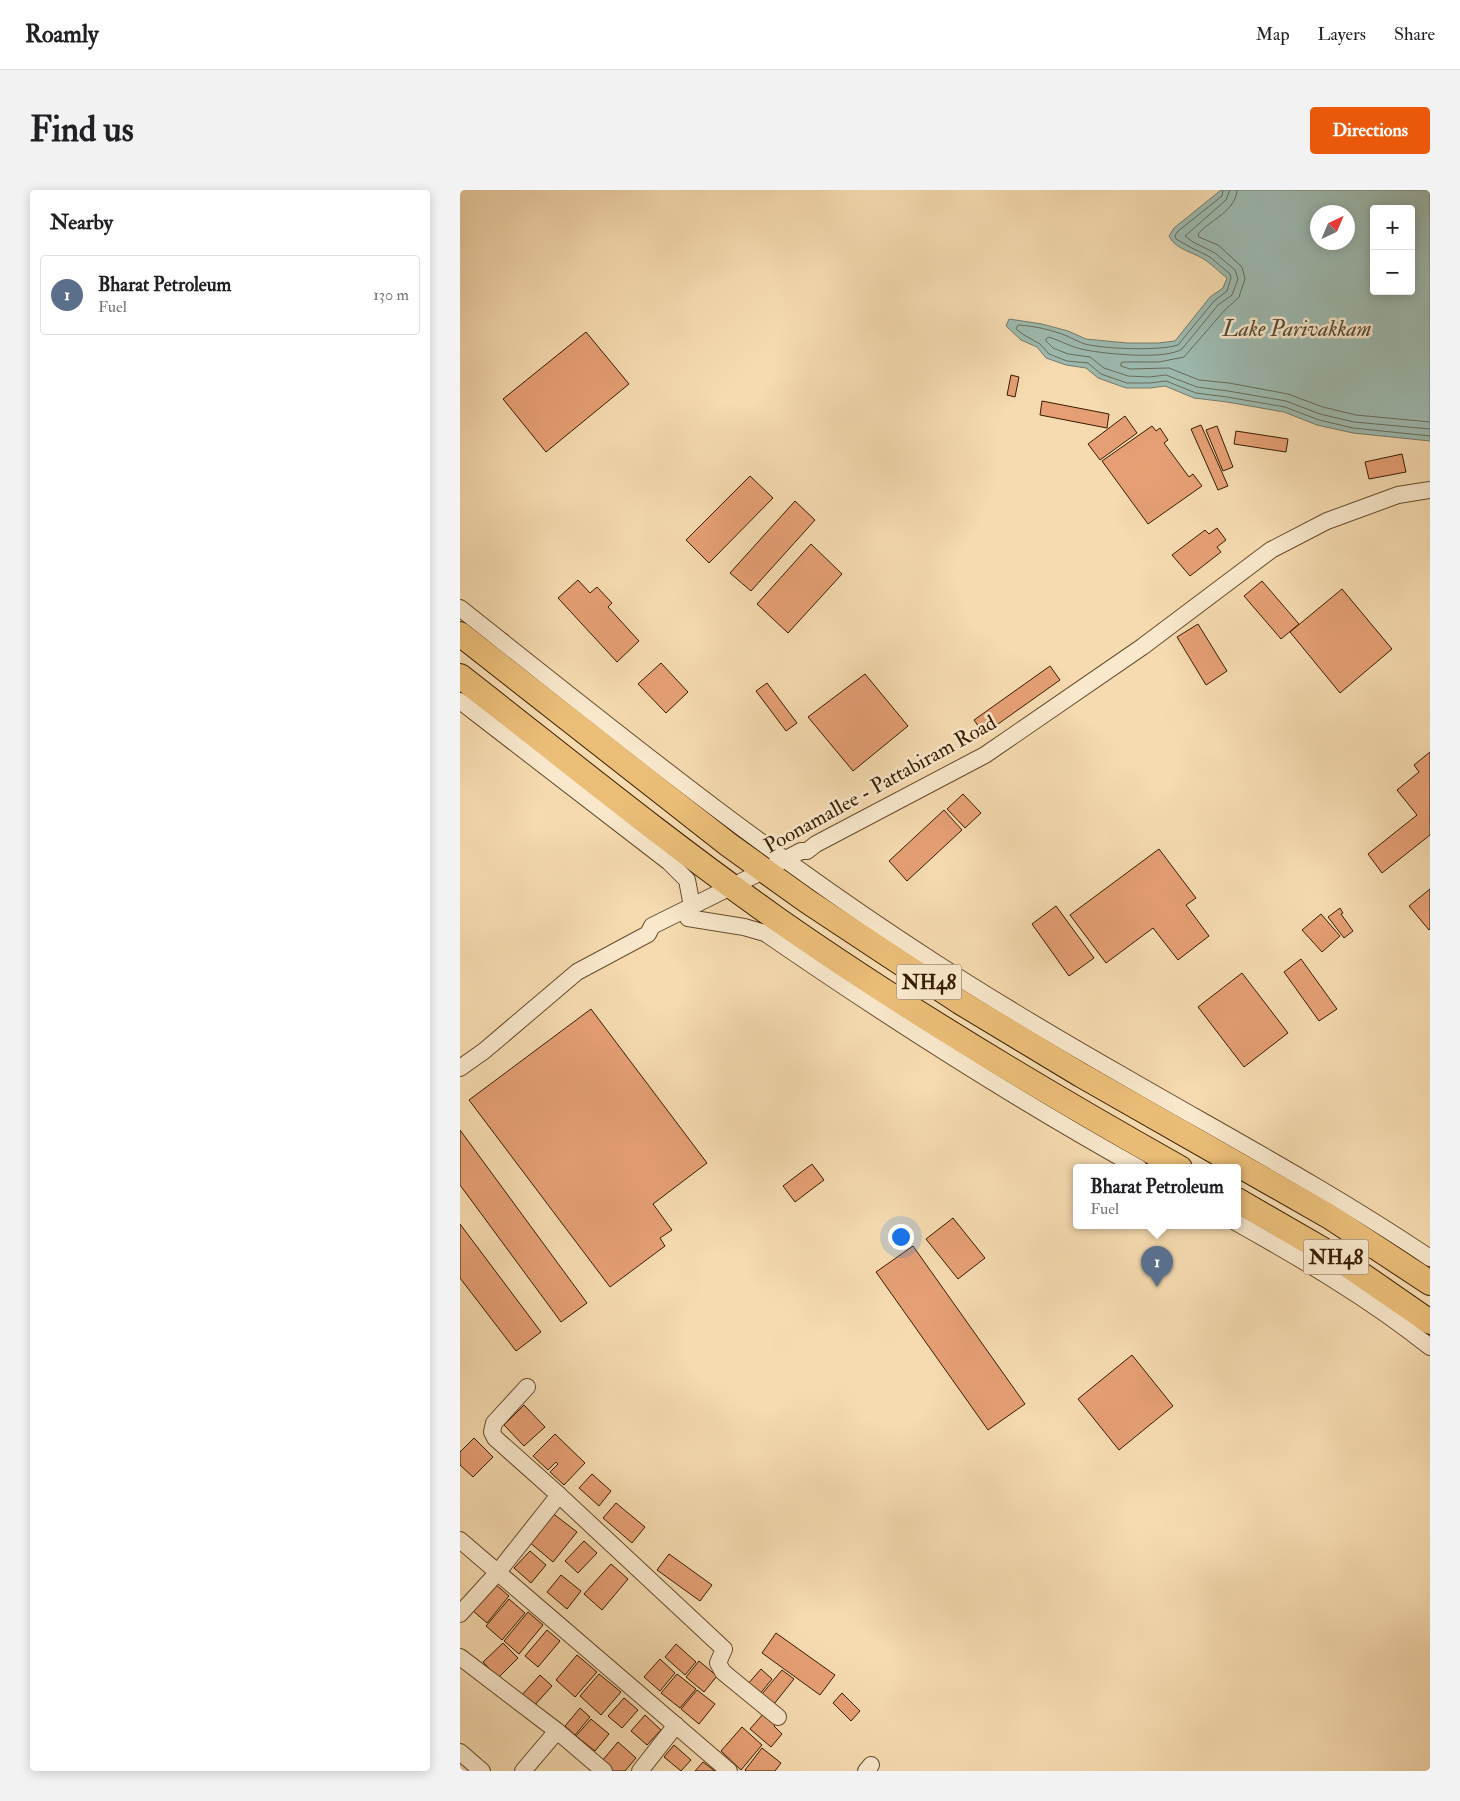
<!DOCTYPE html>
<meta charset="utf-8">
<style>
:root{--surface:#fff;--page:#f2f2f2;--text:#202124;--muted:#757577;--line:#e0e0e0;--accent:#ea580c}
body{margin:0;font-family:"IM FELL Double Pica",serif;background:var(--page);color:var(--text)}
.controls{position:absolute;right:15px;top:15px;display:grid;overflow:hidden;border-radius:5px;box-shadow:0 2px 12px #0003}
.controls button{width:45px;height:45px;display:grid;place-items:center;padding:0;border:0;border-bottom:1px solid var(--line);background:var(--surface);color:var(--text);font:25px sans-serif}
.compass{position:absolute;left:850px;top:15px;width:45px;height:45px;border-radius:50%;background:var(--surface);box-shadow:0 2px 12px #0003;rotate:44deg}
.you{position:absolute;left:440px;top:1046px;width:18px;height:18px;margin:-12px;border:4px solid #fff;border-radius:50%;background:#1a73e8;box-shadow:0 0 0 8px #1a73e833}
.badge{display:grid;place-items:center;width:32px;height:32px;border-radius:50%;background:var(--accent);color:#fff;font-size:16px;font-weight:700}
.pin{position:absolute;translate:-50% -41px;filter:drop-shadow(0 1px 2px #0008)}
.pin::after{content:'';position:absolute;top:26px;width:18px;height:15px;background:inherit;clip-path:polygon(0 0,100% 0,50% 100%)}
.popup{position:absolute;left:613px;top:974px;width:168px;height:65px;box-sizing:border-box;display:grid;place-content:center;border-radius:5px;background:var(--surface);filter:drop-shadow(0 1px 4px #0005);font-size:16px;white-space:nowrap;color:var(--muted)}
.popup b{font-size:19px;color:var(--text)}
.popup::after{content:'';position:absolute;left:50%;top:100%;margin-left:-10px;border:10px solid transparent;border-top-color:var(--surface)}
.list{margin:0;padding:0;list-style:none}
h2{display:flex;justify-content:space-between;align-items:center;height:65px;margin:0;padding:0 20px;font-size:21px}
h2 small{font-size:16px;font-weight:400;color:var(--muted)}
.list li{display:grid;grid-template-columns:32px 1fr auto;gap:15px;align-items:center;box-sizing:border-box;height:80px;margin:0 10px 10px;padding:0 10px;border:1px solid var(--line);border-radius:5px}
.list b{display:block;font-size:19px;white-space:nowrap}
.list p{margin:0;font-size:16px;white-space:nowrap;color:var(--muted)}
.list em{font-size:16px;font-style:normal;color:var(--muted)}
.map{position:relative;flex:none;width:970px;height:1581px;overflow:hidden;border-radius:5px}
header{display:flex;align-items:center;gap:30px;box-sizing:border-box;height:70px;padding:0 25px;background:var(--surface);border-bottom:1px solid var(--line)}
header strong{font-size:24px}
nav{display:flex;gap:28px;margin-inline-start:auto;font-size:18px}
.intro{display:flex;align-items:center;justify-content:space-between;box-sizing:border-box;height:120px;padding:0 30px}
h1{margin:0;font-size:35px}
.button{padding:12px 22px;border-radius:5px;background:var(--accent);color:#fff;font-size:18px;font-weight:700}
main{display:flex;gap:30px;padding:0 30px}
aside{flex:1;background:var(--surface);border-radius:5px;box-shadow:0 2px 12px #0003}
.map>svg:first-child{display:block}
.water{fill:#9dbab0;stroke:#747b6a;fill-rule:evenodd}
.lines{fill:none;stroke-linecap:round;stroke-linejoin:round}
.shore{stroke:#6a6b58;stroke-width:1}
.building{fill:#e69f74;stroke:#361c00}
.minor-casing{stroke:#664c2c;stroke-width:18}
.highway-casing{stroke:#361c00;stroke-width:26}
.minor{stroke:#f9e8cc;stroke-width:16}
.highway{stroke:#ebbe78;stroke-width:24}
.labels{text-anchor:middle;stroke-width:5;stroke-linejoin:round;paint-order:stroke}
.shield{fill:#f9e8cc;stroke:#70593d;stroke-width:1}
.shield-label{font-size:20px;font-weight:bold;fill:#361c00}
.street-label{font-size:21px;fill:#361c00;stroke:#f9e8cc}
.water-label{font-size:22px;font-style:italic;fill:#554b35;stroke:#f9e8cc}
</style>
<header>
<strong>Roamly</strong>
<nav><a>Map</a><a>Layers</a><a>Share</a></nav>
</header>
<div class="intro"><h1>Find us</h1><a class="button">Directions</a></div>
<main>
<aside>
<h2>Nearby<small></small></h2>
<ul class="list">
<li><span class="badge" style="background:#5c6f8a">1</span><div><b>Bharat Petroleum</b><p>Fuel</p></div><em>130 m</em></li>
</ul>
</aside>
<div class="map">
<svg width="970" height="1581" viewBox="0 0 970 1581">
<rect width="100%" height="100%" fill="#f6dbb0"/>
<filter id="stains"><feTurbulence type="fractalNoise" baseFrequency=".004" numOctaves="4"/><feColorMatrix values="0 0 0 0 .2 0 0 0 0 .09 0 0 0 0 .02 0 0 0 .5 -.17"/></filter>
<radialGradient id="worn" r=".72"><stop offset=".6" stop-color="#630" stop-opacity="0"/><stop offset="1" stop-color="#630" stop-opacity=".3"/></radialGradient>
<path class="water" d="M761 0H970V251L893 243 857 235 824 222 767 212 734 208 705 196 690 198H666L638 188 626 178 606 175 586 168 577 157 561 150 546 136 549 129 582 134 608 141 626 149 667 153H698L715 151 750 107 763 98 767 88C760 83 755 77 748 72 736 62 716 61 709 46L714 38ZM914 19H951V101H914ZM858 22H888V52H858Z"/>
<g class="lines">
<g class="shore">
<path d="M763 0 762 6 717 42 715 46 716 49 730 57 750 67 770 84 771 88 767 101 754 111 718 155C699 161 644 159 625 154 619 152 613 149 607 146 592 140 575 136 558 135L556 139 564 145 580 154 589 164 607 171 628 173 641 184 667 193H690L706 191 736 203 767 207 825 217 859 230 893 238 970 246"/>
<path d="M770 0 766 10 725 46 733 52 755 63 775 80 778 89 772 105 758 115 722 159C706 170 646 164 626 160 613 158 601 151 589 147L586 149V151L593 158 608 164 630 167 644 178 668 186 689 187 706 185 737 197 768 201 826 211 860 224 894 232 970 239"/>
<path d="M777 0C776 21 750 30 738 44L739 47 758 55 782 77 785 89 779 107 764 121 724 167 699 172H663L661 173V176L670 179 709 178 739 190 769 193 828 204 863 217 896 225 970 232"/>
</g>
</g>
<g class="building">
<path d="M126 142 169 194 86 262 43 209Z"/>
<path d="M551 185 559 187 555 207 547 205Z"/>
<path d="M582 211 649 224 647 238 580 225Z"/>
<path d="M665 226 677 243 640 270 628 254Z"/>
<path d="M741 235 768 296 758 300 731 239Z"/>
<path d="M692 236 696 241 700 238 708 250 704 253 729 287 733 284 742 296 688 334 642 271Z"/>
<path d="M757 236 773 277 763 281 746 240Z"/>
<path d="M776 241 828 249 826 262 774 254Z"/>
<path d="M942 264 946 282 909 289 905 272Z"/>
<path d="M290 286 313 308 249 373 226 350Z"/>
<path d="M335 311 355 330 291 401 270 383Z"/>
<path d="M757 338 766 350 757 357 761 362 730 386 712 365 745 340 749 344Z"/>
<path d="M351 354 382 384 328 443 297 414Z"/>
<path d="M118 390 130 403 137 397 152 413 148 417 179 451 157 472 98 408Z"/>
<path d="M802 391 839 434 821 449 784 406Z"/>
<path d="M882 399 932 459 880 503 830 442Z"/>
<path d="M738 434 767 481 746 495 717 447Z"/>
<path d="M201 473 228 502 206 523 178 494Z"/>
<path d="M590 476 600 490 524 544 514 530Z"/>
<path d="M405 484 448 536 393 581 348 527Z"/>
<path d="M307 493 337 533 326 541 296 501Z"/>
<path d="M970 562V645L922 683 908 664 957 625 937 600 959 582 954 575Z"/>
<path d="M503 604 521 623 505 638 487 619Z"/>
<path d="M484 620 502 640 447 691 429 671Z"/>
<path d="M699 659 736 708 726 715 749 746 718 770 693 738 646 773 610 725Z"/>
<path d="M970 699V739L969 740 949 716Z"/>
<path d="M596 716 634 768 609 786 572 734Z"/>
<path d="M880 718 883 723 881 724 893 741 884 748 868 727Z"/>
<path d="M861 724 880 746 862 762 842 740Z"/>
<path d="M841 769 877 819 859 831 824 782Z"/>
<path d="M782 783 828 843 784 877 738 817Z"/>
<path d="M131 819 247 973 193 1014 212 1040 200 1048 205 1056 150 1097 9 910Z"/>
<path d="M0 940 127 1113 101 1132 0 995Z"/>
<path d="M352 974 364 990 335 1012 323 996Z"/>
<path d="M493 1028 525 1068 498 1089 466 1049Z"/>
<path d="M0 1034 81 1142 56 1161 0 1088Z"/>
<path d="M453 1056 565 1214 528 1240 416 1082Z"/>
<path d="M672 1165 713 1216 659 1260 618 1209Z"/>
<path d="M64 1215 85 1237 64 1256 44 1235Z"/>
<path d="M95 1244 125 1273 104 1295 90 1282 98 1274 96 1272 88 1280 73 1266Z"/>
<path d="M14 1248 33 1267 13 1287 0 1275V1262Z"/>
<path d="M132 1284 151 1301 139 1316 119 1298Z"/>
<path d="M156 1313 185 1337 172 1353 143 1328Z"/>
<path d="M91 1322 117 1342 93 1372 68 1351Z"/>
<path d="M124 1351 137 1363 118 1383 105 1371Z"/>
<path d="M70 1361 86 1375 71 1393 54 1378Z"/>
<path d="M209 1364 252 1395 240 1411 197 1380Z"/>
<path d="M151 1374 168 1389 142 1420 124 1404Z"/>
<path d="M101 1385 121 1401 107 1419 87 1402Z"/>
<path d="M34 1393 49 1406 27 1433 12 1420Z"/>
<path d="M49 1409 65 1423 42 1450 26 1436Z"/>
<path d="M68 1422 83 1435 59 1464 44 1451Z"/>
<path d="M87 1440 100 1451 78 1477 65 1466Z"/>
<path d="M316 1443 375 1485 360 1505 302 1463Z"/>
<path d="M43 1453 58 1468 38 1488 23 1472Z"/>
<path d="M216 1454 236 1472 225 1485 205 1467Z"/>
<path d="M117 1465 137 1482 115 1507 96 1490Z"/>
<path d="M200 1469 215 1483 200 1501 184 1487Z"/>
<path d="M239 1471 257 1486 244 1502 226 1487Z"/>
<path d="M301 1479 312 1489 299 1505 287 1495Z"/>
<path d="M322 1480 334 1489 314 1514 302 1504Z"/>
<path d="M139 1484 161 1502 141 1525 120 1506Z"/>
<path d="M217 1484 236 1499 220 1518 201 1503Z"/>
<path d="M80 1485 92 1496 73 1517 61 1506Z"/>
<path d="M237 1500 255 1514 239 1534 221 1519Z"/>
<path d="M382 1503 400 1521 391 1531 373 1513Z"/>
<path d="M164 1508 178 1520 162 1538 148 1526Z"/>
<path d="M120 1518 130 1527 115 1545 105 1536Z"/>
<path d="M304 1523 316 1533 314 1536 322 1544 311 1557 290 1539Z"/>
<path d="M185 1525 201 1540 187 1555 171 1541Z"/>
<path d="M131 1529 149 1544 135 1561 116 1546Z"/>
<path d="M282 1537 302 1555 281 1580 261 1561Z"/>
<path d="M158 1552 176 1568 165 1581H153L142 1571Z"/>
<path d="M214 1555 231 1570 221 1581 204 1567Z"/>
<path d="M302 1558 321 1573 315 1581H286L285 1580Z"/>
<path d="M243 1572 255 1581H235Z"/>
</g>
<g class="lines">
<defs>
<g id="minor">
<path d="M0 418C155 541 309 666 476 773 538 813 602 851 667 888 769 947 872 1002 970 1068"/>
<path d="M0 511 209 672 227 690 232 716"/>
<path d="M228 728 284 737 305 743C427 827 550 906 679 978"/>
<path d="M0 878 24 861 117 782 188 744 192 736 305 680 341 661H347L356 654 525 565 682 457 811 360 867 331 938 305 970 300"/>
<path d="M777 1033C843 1070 910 1109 970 1157"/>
<path d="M67 1197 34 1233 32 1242 35 1248 99 1305 264 1459 258 1473 263 1482 318 1527"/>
<path d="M0 1350 269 1581"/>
<path d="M0 1424 38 1382 99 1305"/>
<path d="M0 1467 97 1541 144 1581"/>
<path d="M0 1562 22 1581"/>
<path d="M63 1581 97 1541"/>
<path d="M180 1581 216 1535"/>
<path d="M406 1581 411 1575"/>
</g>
<g id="highway">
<path d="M0 444 269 655 347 711 418 758 500 812 621 885 870 1027 970 1093"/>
<path d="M0 486C105 568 208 652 317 729 447 820 583 901 720 978"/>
<path d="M777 1010 879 1069 970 1132"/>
</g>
</defs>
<use href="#minor" class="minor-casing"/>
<use href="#highway" class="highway-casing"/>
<use href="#minor" class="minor"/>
<use href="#highway" class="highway"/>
</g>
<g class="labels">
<g class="shield">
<rect x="436.5" y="774.5" width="65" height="35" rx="4"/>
<rect x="843.5" y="1049.5" width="65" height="35" rx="4"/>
</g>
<g class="shield-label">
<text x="469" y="799">NH48</text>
<text x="876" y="1074">NH48</text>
</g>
<g class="street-label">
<text transform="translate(420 594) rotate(-29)" y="7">Poonamallee - Pattabiram Road</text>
</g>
<g class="water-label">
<text x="837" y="146">Lake Parivakkam</text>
</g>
</g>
<rect width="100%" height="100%" filter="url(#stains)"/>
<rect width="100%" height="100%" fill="url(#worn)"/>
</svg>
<div class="controls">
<button>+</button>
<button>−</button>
</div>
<svg class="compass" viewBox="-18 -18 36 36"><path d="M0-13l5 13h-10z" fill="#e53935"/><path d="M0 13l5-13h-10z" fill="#757577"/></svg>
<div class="you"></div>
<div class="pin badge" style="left:697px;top:1097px;background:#5c6f8a">1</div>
<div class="popup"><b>Bharat Petroleum</b>Fuel</div>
</div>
</main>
